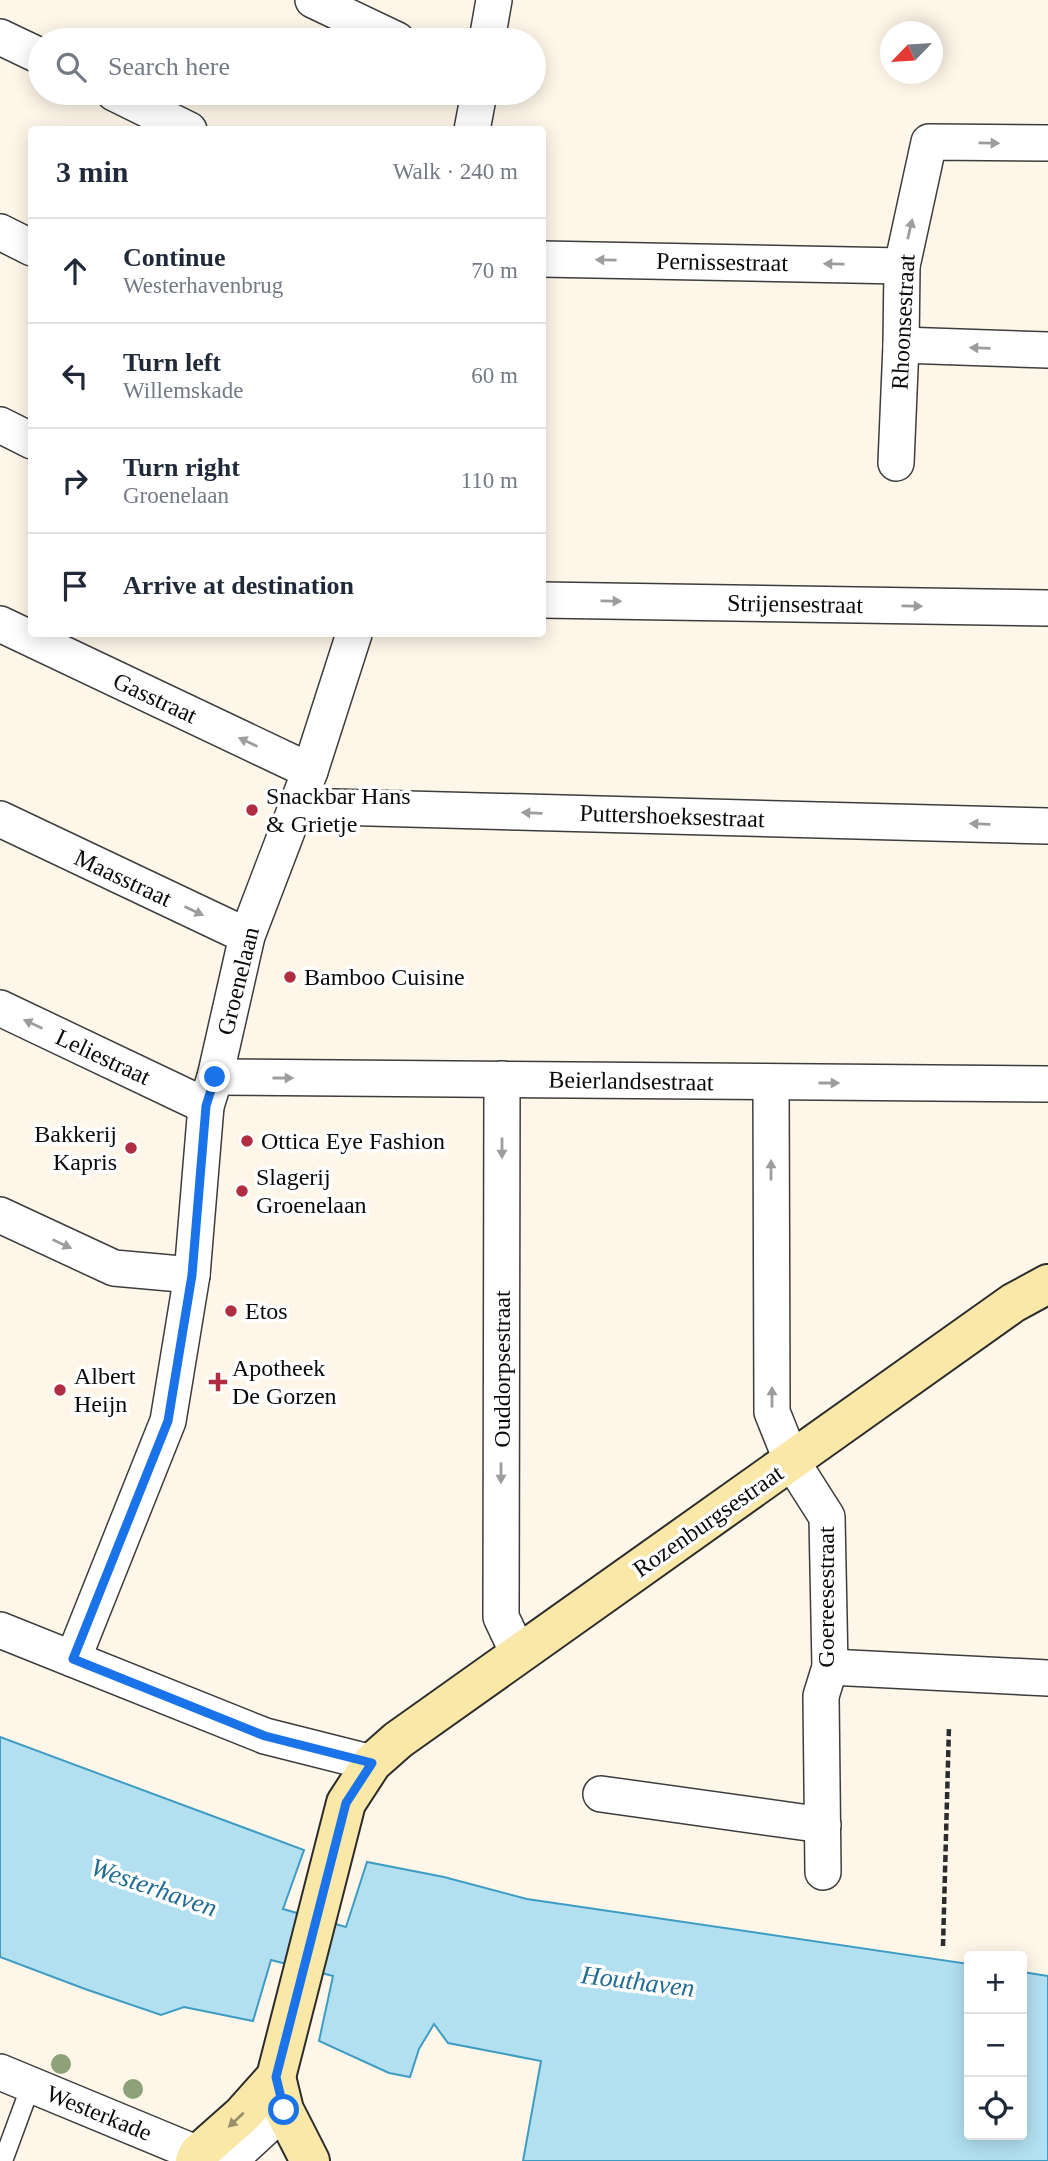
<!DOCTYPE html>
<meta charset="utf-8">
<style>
:root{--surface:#fff;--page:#f6f6f7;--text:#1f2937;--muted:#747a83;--line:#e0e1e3}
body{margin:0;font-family:"Times New Roman",serif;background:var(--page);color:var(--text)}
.controls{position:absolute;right:21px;bottom:21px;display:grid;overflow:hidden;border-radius:7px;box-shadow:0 4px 18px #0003}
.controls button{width:63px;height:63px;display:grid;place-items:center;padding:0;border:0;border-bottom:2px solid var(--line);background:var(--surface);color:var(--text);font:35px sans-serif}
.compass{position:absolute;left:880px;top:21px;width:63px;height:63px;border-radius:50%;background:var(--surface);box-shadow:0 4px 18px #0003;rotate:245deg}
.stop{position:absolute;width:21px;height:21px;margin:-16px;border:5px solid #1a73e8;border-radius:50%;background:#fff}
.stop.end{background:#1a73e8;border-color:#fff;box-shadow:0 2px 7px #0008}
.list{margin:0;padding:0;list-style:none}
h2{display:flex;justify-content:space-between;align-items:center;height:91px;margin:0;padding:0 28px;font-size:30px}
h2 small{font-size:23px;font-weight:400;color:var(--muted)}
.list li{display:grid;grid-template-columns:46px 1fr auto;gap:21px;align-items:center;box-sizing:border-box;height:105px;padding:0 28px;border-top:2px solid var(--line)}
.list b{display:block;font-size:26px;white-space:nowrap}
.list p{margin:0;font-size:23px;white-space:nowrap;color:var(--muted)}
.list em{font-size:23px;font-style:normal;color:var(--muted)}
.icon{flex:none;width:38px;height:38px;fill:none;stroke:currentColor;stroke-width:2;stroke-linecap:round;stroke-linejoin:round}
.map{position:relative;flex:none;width:1048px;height:2161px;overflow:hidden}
.search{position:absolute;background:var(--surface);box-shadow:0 4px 18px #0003;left:28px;top:28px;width:518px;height:77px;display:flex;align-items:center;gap:18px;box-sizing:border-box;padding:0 24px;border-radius:38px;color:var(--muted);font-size:26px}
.panel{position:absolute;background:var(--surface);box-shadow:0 4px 18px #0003;left:28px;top:126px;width:518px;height:511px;border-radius:7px}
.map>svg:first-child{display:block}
.water{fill:#b2e0f1;stroke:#3e9cc3;stroke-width:2}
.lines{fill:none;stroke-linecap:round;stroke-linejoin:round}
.lane-casing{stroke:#3d3d3d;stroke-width:21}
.street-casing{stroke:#3d3d3d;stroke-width:38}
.secondary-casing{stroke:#2c2c2c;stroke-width:42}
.path{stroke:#2c2c2c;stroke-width:4.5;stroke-dasharray:7 3.5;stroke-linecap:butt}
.lane{stroke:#fff;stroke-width:18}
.street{stroke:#fff;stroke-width:35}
.secondary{stroke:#f9e8a8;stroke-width:38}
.tree{fill:#8ea27a}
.oneway{fill:#9d9d9d}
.oneway2{fill:#998f69}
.route{stroke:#1a73e8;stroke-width:9}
.poi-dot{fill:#b02d42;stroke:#fff;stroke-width:2.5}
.labels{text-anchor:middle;stroke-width:7;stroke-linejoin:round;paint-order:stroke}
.street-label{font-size:24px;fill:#0a0a0a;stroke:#fff}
.poi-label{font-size:24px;fill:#0a0a0a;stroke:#fff;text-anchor:start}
.water-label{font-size:26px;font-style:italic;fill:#1e6c92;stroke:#fff}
</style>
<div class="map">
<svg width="1048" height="2161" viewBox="0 0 1048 2161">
<rect width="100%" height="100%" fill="#fef7e9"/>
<path class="water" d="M0 1737 304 1850 283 1909 346 1927 367 1862 444 1877 527 1899 969 1964V2135H1022V1972L1048 1976V2161H523L541 2061 448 2043 434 2024 419 2049 410 2077 389 2073 319 2041 333 1976 271 1960 253 2021 184 2007 161 2015 85 1989 0 1957Z"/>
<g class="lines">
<defs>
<path id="lane" d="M3 2161 31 2085"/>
<g id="street">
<path d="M313 0 397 40"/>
<path d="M0 37 40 56"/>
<path d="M487 40 494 0"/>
<path d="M114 93 189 130"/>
<path d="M472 130 479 93"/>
<path d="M0 232 32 248"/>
<path d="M542 259 902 266"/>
<path d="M901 345 1048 350"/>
<path d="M0 425 32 441"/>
<path d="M896 463 901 345 902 266 929 142 1048 143"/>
<path d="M542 600 1048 608"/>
<path d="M0 624 310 771"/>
<path d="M297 806 1048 826"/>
<path d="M0 819 247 936"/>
<path d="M0 1008 206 1106"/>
<path d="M215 1077 1048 1084"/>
<path d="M502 1079 501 1617 519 1655"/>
<path d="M771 1082 772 1412 792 1462 827 1517 830 1667 821 1696 823 1872"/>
<path d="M0 1215 114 1268 192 1275"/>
<path d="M0 1630 265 1736 372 1763"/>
<path d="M73 1659 168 1421 192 1275 206 1106 215 1077 247 936 310 771 354 634"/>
<path d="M830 1667 1048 1678"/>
<path d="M601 1794 823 1825"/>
<path d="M0 2072 198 2154 235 2161"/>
<path d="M231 2159 284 2110"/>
</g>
<g id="secondary">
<path d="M276 2077 284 2110 310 2161"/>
<path d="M195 2161 198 2154 242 2115 276 2077 346 1803 372 1763 398 1740 1013 1303 1048 1284"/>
</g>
</defs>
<use href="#lane" class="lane-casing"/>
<use href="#street" class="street-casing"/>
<use href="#secondary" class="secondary-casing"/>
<path class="path" d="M943 1946 949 1726"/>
<use href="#lane" class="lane"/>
<use href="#street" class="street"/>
<use href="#secondary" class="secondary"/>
</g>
<g class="tree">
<circle cx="61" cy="2064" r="10"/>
<circle cx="133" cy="2089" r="10"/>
</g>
<defs><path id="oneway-solid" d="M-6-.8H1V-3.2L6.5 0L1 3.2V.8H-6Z" transform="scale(1.75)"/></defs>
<g class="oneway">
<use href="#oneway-solid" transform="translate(989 143) rotate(1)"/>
<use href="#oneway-solid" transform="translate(910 229) rotate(-77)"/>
<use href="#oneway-solid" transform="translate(606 260) rotate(-179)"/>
<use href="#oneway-solid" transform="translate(834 264) rotate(-179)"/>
<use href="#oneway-solid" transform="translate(980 348) rotate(-178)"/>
<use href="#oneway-solid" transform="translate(611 601) rotate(1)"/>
<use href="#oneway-solid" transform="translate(912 606) rotate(1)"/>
<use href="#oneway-solid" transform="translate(248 742) rotate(-155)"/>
<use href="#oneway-solid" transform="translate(532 813) rotate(-178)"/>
<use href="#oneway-solid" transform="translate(980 824) rotate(-178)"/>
<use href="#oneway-solid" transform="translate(194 911) rotate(25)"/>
<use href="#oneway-solid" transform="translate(33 1024) rotate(-155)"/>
<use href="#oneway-solid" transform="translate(283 1078)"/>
<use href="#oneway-solid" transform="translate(829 1083)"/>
<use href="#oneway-solid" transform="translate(502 1148) rotate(90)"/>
<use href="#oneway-solid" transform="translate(771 1170) rotate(-90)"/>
<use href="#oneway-solid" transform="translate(62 1244) rotate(25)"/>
<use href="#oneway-solid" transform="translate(772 1397) rotate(-90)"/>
<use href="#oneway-solid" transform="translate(501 1473) rotate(90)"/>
</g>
<use class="oneway2" href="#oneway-solid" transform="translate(236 2120) rotate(137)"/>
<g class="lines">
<path class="route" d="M215 1077 206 1106 192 1275 168 1421 73 1659 265 1736 372 1763 346 1803 276 2077 284 2110"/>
</g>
<g class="poi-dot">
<circle cx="252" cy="810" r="7"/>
<circle cx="290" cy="977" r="7"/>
<circle cx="247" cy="1141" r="7"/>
<circle cx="131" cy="1148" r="7"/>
<circle cx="242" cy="1191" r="7"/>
<circle cx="231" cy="1311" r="7"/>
<path d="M214.5 1371.5h7v7h7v7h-7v7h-7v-7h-7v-7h7z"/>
<circle cx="60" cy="1390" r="7"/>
</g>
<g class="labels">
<g class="street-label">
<text transform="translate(722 262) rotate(1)" y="8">Pernissestraat</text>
<text transform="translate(903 322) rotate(-87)" y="8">Rhoonsestraat</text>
<text transform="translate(795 604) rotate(1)" y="8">Strijensestraat</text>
<text transform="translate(155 698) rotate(25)" y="8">Gasstraat</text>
<text transform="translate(672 816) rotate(2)" y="8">Puttershoeksestraat</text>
<text transform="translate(123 878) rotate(25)" y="8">Maasstraat</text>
<text transform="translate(238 981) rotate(-76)" y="8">Groenelaan</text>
<text transform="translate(103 1057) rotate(25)" y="8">Leliestraat</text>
<text transform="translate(631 1081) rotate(1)" y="8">Beierlandsestraat</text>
<text transform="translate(502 1369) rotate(-90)" y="8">Ouddorpsestraat</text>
<text transform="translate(708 1521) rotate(-35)" y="8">Rozenburgsestraat</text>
<text transform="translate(826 1597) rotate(-90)" y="8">Goereesestraat</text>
<text transform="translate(99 2113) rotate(22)" y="8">Westerkade</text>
</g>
<g class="poi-label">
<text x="266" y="804">Snackbar Hans<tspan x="266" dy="28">&amp; Grietje</tspan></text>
<text x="304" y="985">Bamboo Cuisine</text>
<text x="117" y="1142" text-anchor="end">Bakkerij<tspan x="117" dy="28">Kapris</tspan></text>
<text x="261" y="1149">Ottica Eye Fashion</text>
<text x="256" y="1185">Slagerij<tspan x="256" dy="28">Groenelaan</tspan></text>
<text x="245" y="1319">Etos</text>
<text x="232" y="1376">Apotheek<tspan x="232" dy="28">De Gorzen</tspan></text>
<text x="74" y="1384">Albert<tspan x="74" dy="28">Heijn</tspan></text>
</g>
<g class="water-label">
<text transform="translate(154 1887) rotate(19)" y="9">Westerhaven</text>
<text transform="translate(638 1981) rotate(7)" y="9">Houthaven</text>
</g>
</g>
</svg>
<div class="controls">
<button>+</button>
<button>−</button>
<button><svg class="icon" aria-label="locate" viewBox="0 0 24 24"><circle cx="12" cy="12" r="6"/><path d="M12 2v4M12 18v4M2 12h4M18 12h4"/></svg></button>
</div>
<svg class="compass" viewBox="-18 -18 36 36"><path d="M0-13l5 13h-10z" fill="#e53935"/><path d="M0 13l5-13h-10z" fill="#747a83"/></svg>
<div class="stop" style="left:284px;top:2110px"></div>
<div class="stop end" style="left:215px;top:1077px"></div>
<div class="search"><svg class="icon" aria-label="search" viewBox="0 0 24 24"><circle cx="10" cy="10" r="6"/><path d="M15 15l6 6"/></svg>Search here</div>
<section class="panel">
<h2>3 min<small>Walk · 240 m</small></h2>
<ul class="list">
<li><svg class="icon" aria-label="ahead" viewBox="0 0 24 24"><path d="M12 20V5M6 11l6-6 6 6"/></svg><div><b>Continue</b><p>Westerhavenbrug</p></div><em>70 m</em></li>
<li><svg class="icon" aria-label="left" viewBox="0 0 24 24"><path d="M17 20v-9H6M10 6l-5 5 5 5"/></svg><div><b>Turn left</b><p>Willemskade</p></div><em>60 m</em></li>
<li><svg class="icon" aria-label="right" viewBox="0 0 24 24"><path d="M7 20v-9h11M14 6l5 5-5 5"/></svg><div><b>Turn right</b><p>Groenelaan</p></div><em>110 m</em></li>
<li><svg class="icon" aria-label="arrive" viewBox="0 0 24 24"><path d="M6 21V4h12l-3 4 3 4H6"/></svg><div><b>Arrive at destination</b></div></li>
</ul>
</section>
</div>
